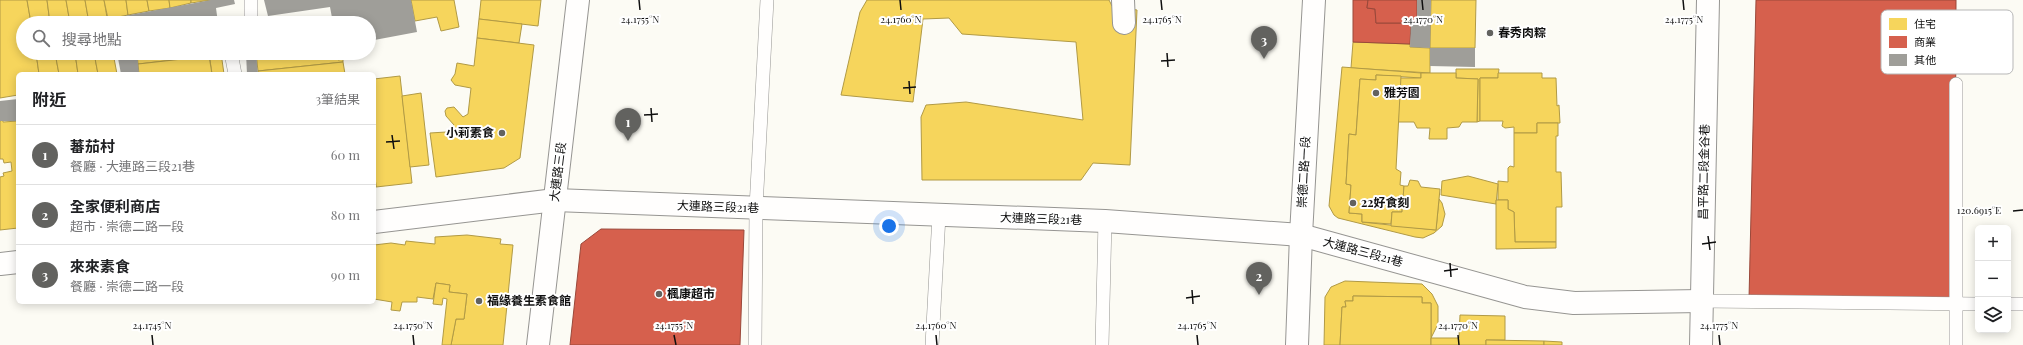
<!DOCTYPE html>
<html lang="zh-TW">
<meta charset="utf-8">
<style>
:root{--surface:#fff;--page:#f6f6f6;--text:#202124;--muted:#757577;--line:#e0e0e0;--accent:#62625f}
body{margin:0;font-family:"Playfair Display","Noto Sans TC",serif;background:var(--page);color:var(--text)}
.controls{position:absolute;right:12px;bottom:12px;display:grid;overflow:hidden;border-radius:6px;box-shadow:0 2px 10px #0003}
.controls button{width:36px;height:36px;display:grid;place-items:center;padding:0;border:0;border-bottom:1px solid var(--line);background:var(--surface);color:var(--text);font:20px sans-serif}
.you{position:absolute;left:889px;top:226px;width:14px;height:14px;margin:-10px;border:3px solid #fff;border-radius:50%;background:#1a73e8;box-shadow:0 0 0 6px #1a73e833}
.badge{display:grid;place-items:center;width:26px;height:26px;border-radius:50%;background:var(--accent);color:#fff;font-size:13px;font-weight:700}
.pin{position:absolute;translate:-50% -33px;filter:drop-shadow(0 1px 2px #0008)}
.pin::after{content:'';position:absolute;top:21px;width:14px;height:12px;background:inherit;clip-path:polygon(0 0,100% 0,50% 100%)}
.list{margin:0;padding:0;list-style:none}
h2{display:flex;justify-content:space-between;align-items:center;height:52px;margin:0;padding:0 16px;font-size:17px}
h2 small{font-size:13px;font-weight:400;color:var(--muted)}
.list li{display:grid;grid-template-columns:26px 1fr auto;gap:12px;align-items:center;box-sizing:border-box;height:60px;padding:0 16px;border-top:1px solid var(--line)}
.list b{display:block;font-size:15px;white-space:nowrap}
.list p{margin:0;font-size:13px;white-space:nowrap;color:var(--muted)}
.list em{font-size:13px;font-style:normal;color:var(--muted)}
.icon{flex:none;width:22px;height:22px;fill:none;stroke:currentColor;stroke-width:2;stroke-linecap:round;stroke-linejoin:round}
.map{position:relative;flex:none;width:2023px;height:345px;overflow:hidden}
.search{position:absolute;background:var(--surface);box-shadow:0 2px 10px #0003;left:16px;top:16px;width:360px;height:44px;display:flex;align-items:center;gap:10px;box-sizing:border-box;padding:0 14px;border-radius:22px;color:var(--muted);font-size:15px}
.panel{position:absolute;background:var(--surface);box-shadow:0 2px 10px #0003;left:16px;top:72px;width:360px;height:232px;border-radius:6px}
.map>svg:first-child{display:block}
.homes{fill:#f6d55c;stroke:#b19a45}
.shops{fill:#d6604d;stroke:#9a483a}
.building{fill:#9f9e99}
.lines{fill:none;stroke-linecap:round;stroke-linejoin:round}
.lane-casing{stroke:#969592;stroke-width:14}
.street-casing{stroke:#969592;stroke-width:24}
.lane{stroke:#fffefd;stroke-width:13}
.street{stroke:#fffefd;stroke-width:22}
.ticks{fill:none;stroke:#0f0f0f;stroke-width:1.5}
.poi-dot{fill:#62625f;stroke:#fff;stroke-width:1.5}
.labels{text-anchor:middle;stroke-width:4;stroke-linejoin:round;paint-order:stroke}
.poi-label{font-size:12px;font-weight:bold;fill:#0f0f0f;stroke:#fff;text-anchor:start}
.street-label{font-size:12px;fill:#0f0f0f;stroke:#fff}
.key{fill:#fff;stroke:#b7b7b7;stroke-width:1}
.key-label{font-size:11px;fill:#0f0f0f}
.ticks-label{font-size:10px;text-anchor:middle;fill:#0f0f0f;stroke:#fff;stroke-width:4;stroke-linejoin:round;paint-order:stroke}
</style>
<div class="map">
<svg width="2023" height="345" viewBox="0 0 2023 345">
<rect width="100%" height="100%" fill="#fcfbf4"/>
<g class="homes">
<path d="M0 0H27L31 23H23V53H36L39 74H18V95L0 98Z"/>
<path d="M27 0H47L50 23H31Z"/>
<path d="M47 0H66L70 23H50Z"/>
<path d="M66 0H85L89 23H70Z"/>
<path d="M85 0H104L108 23H89Z"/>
<path d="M104 0H126L128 15 108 19Z"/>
<path d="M126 0H147L149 11 128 15Z"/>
<path d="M147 0H169L170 8 149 11Z"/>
<path d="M169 0H191V3L170 8Z"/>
<path d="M191 0H211L191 3Z"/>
<path d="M411 0H454L459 27 441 31 437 17 415 21Z"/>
<path d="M481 0H541L538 26 479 19Z"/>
<path d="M867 0H1109L1112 6 1137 10 1130 165 1093 163 1081 180H922L921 117 926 105 966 102 1083 120 1076 42 962 34 949 18 923 19 913 102 841 95 860 12Z"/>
<path d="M1431 0H1476L1475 48H1430Z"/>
<path d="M479 19 522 24 519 43 477 38Z"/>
<path d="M477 38 534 45 520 158 504 168 436 177 430 133 446 132 454 125 446 116 445 111 447 108 454 107 463 117 468 114 471 88 455 85 451 80 455 74 457 63 474 66Z"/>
<path d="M1353 42 1410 44V47L1430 48V73L1351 68Z"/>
<path d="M36 53H55L59 74H39Z"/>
<path d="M55 53H75L78 74H59Z"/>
<path d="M75 53H94L98 74H78Z"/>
<path d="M94 53H113L117 74H98Z"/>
<path d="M137 53H209V56L138 64Z"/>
<path d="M209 53H221L224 74H212Z"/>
<path d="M256 53H337L338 60 343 59V62L258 71Z"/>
<path d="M209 56 212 74H139L138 64Z"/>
<path d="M343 62 345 74H258V71Z"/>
<path d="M1342 67 1421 73V78L1376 75V80L1360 79 1356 135 1349 134 1346 184 1351 185 1349 213 1362 214V222L1436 230 1439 199 1442 203 1445 214 1442 226 1434 233 1423 238 1415 237 1338 218 1334 215 1329 206Z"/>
<path d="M1456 69H1499L1498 78H1480V121L1477 122 1478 79 1456 78Z"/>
<path d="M1421 73H1456V78L1478 79 1477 122H1462L1459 127 1447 128V139H1429L1430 128H1417L1414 122H1398L1400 78H1421Z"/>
<path d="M1498 73H1542V78H1556L1557 106 1559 105 1560 123H1537V133H1514V127L1505 128 1502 126 1503 121H1480V78H1498Z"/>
<path d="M1376 75 1401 76 1396 169 1401 172 1400 185 1404 186 1402 212H1392L1391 224 1362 222V214L1349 213 1351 185 1346 184 1349 134 1356 135 1360 79 1376 80Z"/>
<path d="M400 76 412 183 376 187 374 165V79Z"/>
<path d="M421 93 429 165 410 167 402 96Z"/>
<path d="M3 120V122L18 121V228L0 230V177L4 176 3 173 12 171 11 162 4 163 3 159H0V121Z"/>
<path d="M1537 123H1558V136H1556V172H1561L1562 207H1556V242H1515L1514 212 1508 209V200H1498V181L1508 182V168L1510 166 1514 167V133H1537Z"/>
<path d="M374 165 376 187H374Z"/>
<path d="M1468 176 1498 184 1496 204 1441 195 1442 181Z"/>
<path d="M1410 180 1418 181 1421 187 1440 189 1436 230 1391 226 1392 212H1402L1404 186H1408Z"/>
<path d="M1496 200H1508V209L1514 212 1515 242H1556V248L1496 249Z"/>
<path d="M467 235 501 239 500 244 513 245 503 345H451L456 319H464L467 294 449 292 450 285 436 283 433 299 417 297V302H402L400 311 391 310 392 302 374 299V245L391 243 405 245 406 241 435 244V237Z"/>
<path d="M1345 281 1422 284 1432 294 1438 306V324L1431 338V303H1422V297L1353 296V301H1345L1346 307H1342L1340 345H1324L1325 297 1331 287Z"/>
<path d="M436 283 450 285 449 292 467 294 464 319H456L451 345H442L447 299 443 298 442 305 433 304Z"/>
<path d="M1353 296 1422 297V303H1431V345H1340L1342 307H1346L1345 301H1353Z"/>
<path d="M1460 315 1505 316V340H1486V345H1431V338H1459Z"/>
<path d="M1486 340 1544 341V345H1486Z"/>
<path d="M1544 341 1562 342V345H1544Z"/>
</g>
<g class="shops">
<path d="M1353 0H1368L1367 8 1375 9 1376 23H1411L1410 44 1353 42Z"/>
<path d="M1368 0H1417V23H1376L1375 9 1367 8Z"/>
<path d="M1756 0H1956L1955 301 1749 299Z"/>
<path d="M601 229 744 230 740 345H570L581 244Z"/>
</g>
<g class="building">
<path d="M211 0H234L235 4 216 8 218 23H108V19Z"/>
<path d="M264 0H411L417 32 369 41V23H333L330 7 268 16Z"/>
<path d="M1417 0H1431L1430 48 1410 47 1411 23H1417Z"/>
<path d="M1430 48H1475V67L1430 66Z"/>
<path d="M117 53H137L139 74H121Z"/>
<path d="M246 53H256L258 74H247Z"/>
<path d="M18 99V121H0V101Z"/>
</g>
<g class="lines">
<defs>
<g id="lane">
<path d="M251 0V23"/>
<path d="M231 53 235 74"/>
<path d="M1701 301 1978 304"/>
<path d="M2008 304H2023"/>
<path d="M755 345 756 208 767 0"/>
<path d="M932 345 939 215"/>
<path d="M1102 345 1105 221"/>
<path d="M1956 345V84"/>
</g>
<g id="street">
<path d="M1123 0 1124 23"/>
<path d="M374 222 555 200 1105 221 1301 235 1525 297 1574 303 1701 301"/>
<path d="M0 264 18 262"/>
<path d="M538 345 578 0"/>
<path d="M1297 345 1301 235 1314 0"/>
<path d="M1701 345 1708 0"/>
</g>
</defs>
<use href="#lane" class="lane-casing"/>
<use href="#street" class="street-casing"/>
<use href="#lane" class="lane"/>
<use href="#street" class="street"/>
</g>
<path class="ticks" d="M639 0 640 10M900 0 901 10M1161 0 1162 10M1422 0 1423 10M1683 0 1684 10M1167 53 1168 67M1161 61 1175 60M909 81 910 94M903 88 916 87M651 108 652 122M644 115 658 114M392 135 394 149M386 142 400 141M2013 211 2023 210M1708 236 1710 250M1702 244 1716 242M1450 263 1451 277M1444 271 1458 269M1192 290 1193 304M1186 298 1200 296M152 335 153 345M413 335 414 345M674 335 676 345M936 335 937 345M1197 335 1198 345M1458 335 1459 345M1719 335 1720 345"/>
<g class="poi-dot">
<circle cx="1490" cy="33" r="4"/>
<circle cx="1376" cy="93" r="4"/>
<circle cx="502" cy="133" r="4"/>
<circle cx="1353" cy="203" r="4"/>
<circle cx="659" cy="294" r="4"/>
<circle cx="479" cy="301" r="4"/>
</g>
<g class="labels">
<g class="poi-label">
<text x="1498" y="37">春秀肉粽</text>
<text x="1384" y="97">雅芳園</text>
<text x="494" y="137" text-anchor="end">小莉素食</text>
<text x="1361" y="207">22好食刻</text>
<text x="667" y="298">楓康超市</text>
<text x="487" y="305">福緣養生素食館</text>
</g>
<g class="street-label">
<text transform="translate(558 172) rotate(-83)" y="4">大連路三段</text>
<text transform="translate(1304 172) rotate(-87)" y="4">崇德二路一段</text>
<text transform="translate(1704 172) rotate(-89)" y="4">昌平路二段金谷巷</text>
<text transform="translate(718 207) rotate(2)" y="4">大連路三段21巷</text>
<text transform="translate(1041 219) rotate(2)" y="4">大連路三段21巷</text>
<text transform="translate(1363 252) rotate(15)" y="4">大連路三段21巷</text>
</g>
</g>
<rect x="1881" y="10" width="132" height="64" rx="6" class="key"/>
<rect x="1889" y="18" width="18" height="12" fill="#f6d55c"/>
<rect x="1889" y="36" width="18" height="12" fill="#d6604d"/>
<rect x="1889" y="54" width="18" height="12" fill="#9f9e99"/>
<g class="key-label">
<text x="1914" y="28">住宅</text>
<text x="1914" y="46">商業</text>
<text x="1914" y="64">其他</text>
</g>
<g class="ticks-label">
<text x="640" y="23">24.1755°N</text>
<text x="901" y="23">24.1760°N</text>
<text x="1162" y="23">24.1765°N</text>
<text x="1423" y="23">24.1770°N</text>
<text x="1684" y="23">24.1775°N</text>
<text x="1979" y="214">120.6915°E</text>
<text x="152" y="329">24.1745°N</text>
<text x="413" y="329">24.1750°N</text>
<text x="674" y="329">24.1755°N</text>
<text x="936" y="329">24.1760°N</text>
<text x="1197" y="329">24.1765°N</text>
<text x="1458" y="329">24.1770°N</text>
<text x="1719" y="329">24.1775°N</text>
</g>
</svg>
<div class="controls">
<button>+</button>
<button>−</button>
<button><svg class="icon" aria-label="layers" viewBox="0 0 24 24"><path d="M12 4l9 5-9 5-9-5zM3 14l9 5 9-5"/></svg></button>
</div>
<div class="you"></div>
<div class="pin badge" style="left:628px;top:141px">1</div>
<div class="pin badge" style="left:1259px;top:295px">2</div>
<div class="pin badge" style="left:1264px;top:59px">3</div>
<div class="search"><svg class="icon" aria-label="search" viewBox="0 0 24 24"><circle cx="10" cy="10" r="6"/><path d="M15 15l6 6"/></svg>搜尋地點</div>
<section class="panel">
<h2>附近<small>3筆結果</small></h2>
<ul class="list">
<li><span class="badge">1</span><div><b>蕃茄村</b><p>餐廳 · 大連路三段21巷</p></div><em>60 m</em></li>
<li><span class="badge">2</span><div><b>全家便利商店</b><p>超市 · 崇德二路一段</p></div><em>80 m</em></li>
<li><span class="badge">3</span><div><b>來來素食</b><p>餐廳 · 崇德二路一段</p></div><em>90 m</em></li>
</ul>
</section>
</div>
